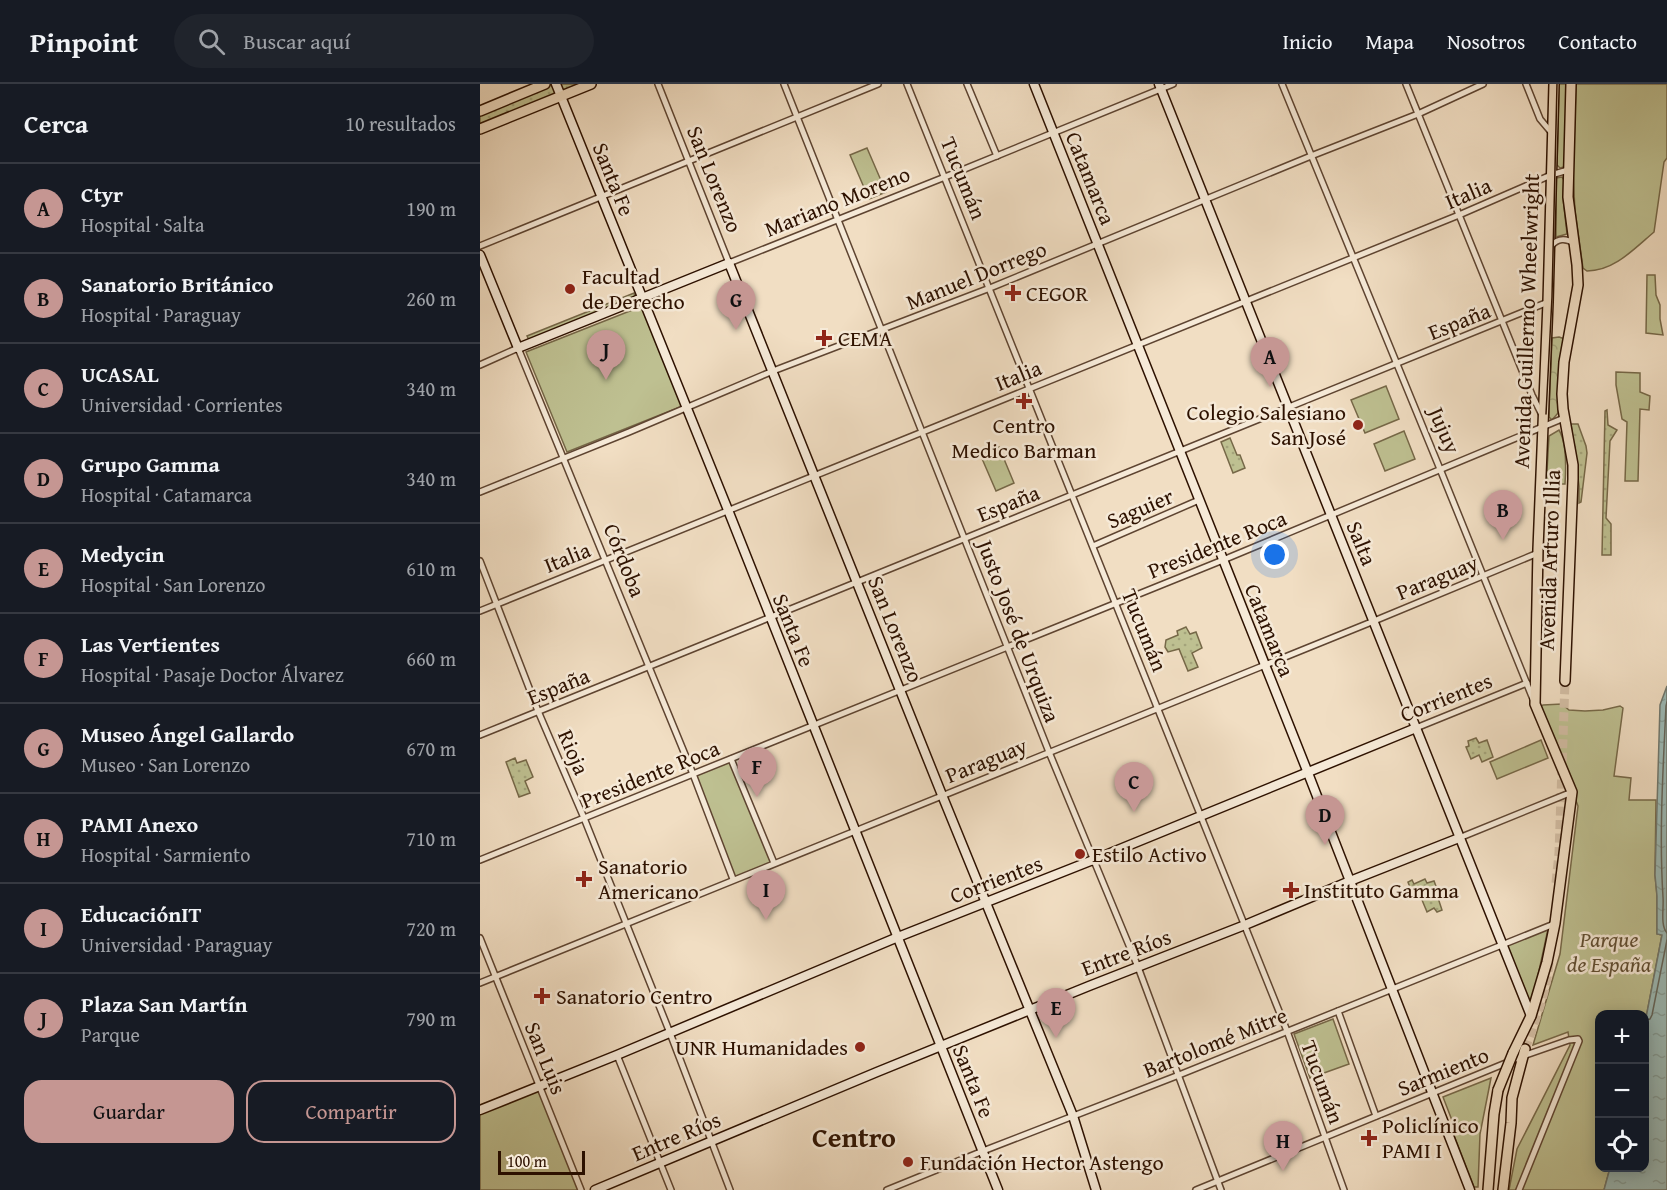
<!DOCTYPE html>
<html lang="es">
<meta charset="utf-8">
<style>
:root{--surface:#171b24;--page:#20242c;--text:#f1f3f6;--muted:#9ea1a6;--line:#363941;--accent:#c59692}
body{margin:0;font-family:"Gentium Book Plus",serif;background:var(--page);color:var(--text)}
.controls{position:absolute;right:18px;bottom:18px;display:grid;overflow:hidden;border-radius:12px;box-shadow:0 3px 15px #0003}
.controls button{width:54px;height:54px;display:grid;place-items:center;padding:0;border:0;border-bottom:2px solid var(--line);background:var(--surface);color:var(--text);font:30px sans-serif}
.scale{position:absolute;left:18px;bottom:15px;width:87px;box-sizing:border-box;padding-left:6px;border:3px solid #2d1100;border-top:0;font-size:16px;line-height:21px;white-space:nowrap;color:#2d1100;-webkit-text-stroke:4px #f6ead8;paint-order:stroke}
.you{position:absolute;left:795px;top:471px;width:21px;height:21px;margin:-15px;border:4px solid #fff;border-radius:50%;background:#1a73e8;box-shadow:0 0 0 9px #1a73e833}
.badge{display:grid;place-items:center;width:39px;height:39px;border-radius:50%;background:var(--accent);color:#111;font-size:20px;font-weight:700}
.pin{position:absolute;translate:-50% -50px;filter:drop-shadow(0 2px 3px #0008)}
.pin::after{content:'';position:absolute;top:32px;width:21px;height:18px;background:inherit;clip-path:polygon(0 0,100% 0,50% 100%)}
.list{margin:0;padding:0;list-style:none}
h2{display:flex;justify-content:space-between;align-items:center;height:78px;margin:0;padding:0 24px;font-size:26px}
h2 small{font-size:20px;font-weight:400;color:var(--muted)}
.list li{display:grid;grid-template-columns:39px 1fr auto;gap:18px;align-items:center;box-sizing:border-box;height:90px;padding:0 24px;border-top:2px solid var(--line)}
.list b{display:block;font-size:22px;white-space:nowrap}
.list p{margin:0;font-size:20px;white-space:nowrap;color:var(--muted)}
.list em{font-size:20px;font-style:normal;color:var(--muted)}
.actions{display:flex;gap:12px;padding:18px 24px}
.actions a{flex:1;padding:14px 0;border:2px solid var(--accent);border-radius:18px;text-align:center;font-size:21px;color:var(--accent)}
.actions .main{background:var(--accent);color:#111}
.icon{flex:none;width:33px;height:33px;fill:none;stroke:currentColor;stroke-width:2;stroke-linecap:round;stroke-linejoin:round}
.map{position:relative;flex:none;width:1187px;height:1106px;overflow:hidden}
header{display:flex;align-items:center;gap:36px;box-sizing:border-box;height:84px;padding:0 30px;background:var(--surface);border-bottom:2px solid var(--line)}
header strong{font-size:28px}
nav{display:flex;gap:33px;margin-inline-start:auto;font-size:21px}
.search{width:420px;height:54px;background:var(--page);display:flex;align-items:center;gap:15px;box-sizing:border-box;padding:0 21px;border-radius:33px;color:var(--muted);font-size:22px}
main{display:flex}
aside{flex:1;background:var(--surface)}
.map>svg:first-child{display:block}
.grass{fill:url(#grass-dots);stroke:#766848;stroke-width:1.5}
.forest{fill:url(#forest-crowns);stroke:#766848;stroke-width:1.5}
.park{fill:#bec091;stroke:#766848;stroke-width:1.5}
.water{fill:url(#water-ripples);stroke:#6f776e;stroke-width:1.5}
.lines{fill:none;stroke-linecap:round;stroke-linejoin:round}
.shore{stroke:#64665c;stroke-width:1.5}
.primary-tunnel{stroke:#d4bfa6;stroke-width:9;stroke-dasharray:9 4.5;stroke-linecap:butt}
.street-casing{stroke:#5e4431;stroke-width:8}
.secondary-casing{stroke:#2d1100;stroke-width:11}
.primary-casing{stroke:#2d1100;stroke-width:12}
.street{stroke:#f6ead8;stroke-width:5}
.secondary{stroke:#f6ead8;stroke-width:8}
.primary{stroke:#f1dec3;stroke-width:9}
.tram{stroke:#2d1100;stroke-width:1.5}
.primary-bridge-casing{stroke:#2d1100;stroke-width:12;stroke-linecap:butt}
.primary-bridge{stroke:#f1dec3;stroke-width:9}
.poi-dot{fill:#8f2418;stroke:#f6ead8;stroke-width:2}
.labels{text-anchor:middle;stroke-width:5;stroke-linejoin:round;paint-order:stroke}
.street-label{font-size:22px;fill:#2d1100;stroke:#f6ead8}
.poi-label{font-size:22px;fill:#2d1100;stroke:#f6ead8;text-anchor:start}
.park-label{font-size:22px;font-style:italic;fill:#604e33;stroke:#f6ead8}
.district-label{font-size:28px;font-weight:bold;fill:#2d1100;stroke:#f6ead8}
</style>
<header>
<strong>Pinpoint</strong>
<div class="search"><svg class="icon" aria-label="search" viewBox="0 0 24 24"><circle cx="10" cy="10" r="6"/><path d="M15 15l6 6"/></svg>Buscar aquí</div>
<nav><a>Inicio</a><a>Mapa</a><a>Nosotros</a><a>Contacto</a></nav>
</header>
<main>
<aside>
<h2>Cerca<small>10 resultados</small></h2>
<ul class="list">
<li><span class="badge">A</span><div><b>Ctyr</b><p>Hospital · Salta</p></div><em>190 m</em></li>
<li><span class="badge">B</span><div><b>Sanatorio Británico</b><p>Hospital · Paraguay</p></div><em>260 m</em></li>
<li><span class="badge">C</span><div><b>UCASAL</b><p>Universidad · Corrientes</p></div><em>340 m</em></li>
<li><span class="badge">D</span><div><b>Grupo Gamma</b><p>Hospital · Catamarca</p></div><em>340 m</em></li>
<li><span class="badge">E</span><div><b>Medycin</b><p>Hospital · San Lorenzo</p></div><em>610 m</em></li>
<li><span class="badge">F</span><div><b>Las Vertientes</b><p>Hospital · Pasaje Doctor Álvarez</p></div><em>660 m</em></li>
<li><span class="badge">G</span><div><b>Museo Ángel Gallardo</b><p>Museo · San Lorenzo</p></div><em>670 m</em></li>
<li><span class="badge">H</span><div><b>PAMI Anexo</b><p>Hospital · Sarmiento</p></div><em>710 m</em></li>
<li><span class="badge">I</span><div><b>EducaciónIT</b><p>Universidad · Paraguay</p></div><em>720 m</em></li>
<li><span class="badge">J</span><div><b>Plaza San Martín</b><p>Parque</p></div><em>790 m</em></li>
</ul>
<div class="actions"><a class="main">Guardar</a><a>Compartir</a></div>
</aside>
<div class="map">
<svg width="1187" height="1106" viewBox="0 0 1187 1106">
<defs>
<pattern id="grass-dots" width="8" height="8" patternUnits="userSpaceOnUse" patternTransform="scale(1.5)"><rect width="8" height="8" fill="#bec091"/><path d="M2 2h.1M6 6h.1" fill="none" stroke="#a4a47b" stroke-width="1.8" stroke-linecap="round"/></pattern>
<pattern id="forest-crowns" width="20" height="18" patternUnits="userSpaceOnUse" patternTransform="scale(1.5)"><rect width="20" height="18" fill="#bec091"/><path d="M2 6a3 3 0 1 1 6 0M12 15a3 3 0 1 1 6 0" fill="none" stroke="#a4a47b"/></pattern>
<pattern id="water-ripples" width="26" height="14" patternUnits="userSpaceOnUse" patternTransform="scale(1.5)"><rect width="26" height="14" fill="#9bbbb8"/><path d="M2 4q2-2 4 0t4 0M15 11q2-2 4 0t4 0" fill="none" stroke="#86a09c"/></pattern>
</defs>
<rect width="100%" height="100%" fill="#f1dec3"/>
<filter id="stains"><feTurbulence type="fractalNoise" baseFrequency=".00333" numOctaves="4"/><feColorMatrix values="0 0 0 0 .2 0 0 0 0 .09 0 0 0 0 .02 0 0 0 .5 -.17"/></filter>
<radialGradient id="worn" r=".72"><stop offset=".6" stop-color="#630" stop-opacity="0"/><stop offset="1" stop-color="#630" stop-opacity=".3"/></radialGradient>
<g class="grass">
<path d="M65 0H111L0 45V27Z"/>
<path d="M1127 326 1128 341 1137 346 1130 357 1126 434 1131 440V471H1122L1125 327Z"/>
<path d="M1091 340H1098L1106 362 1107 369 1101 418 1099 419V402Z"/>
<path d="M750 354 757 371H760L765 384 753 389 741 358Z"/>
<path d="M706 543 710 550 716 548 722 564 712 569 718 583 708 587 699 565 688 568 685 563 686 556 698 551 697 547Z"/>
<path d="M996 654 999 659 1007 656 1013 673 1002 678 999 671 991 675 986 663 989 662 988 657Z"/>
<path d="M35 674 37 679 46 676 53 693 45 697 50 709 39 713 26 678Z"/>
<path d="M945 795 947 799 954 797 960 813 958 814 962 826 957 828 954 824 947 828 937 804 931 806 928 798 932 796 934 800Z"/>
</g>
<path class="forest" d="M1079 253 1085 255 1079 287 1078 329 1072 336 1069 333V327L1072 254Z"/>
<g class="park">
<path d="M1079 0H1087L1085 77 1084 83 1080 84 1077 81Z"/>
<path d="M1096 0H1187V74L1184 78 1174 148C1154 165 1134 187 1107 187L1103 184 1095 127 1093 89Z"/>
<path d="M387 64 406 108 389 115 370 71Z"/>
<path d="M1082 93 1084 96 1083 114 1087 150 1076 153V94Z"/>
<path d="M1167 191H1175L1176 211 1180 221V235L1183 251 1166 249Z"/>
<path d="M154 209 155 213 49 256 47 252Z"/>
<path d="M165 221 202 317 200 323 87 368 46 268Z"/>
<path d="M1136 288 1160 289V308L1170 312 1169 326 1160 325 1158 397H1145L1147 338 1142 335 1136 301Z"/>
<path d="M906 302 919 335 885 349 871 316Z"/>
<path d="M1079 346C1087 359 1086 385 1085 400H1072L1070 405 1066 404 1069 352Z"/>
<path d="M924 347 935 375 905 387 894 360Z"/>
<path d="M519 363 534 399 516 407 500 370Z"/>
<path d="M1082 620 1089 626 1105 627 1123 626 1140 622 1143 624 1134 692 1151 694 1149 716H1176L1175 791 1177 812V850L1182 851 1165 939 1164 930H1120V1084H1130L1124 1106H1029L1037 1065 1090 961 1088 948 1053 961 1080 870 1098 722 1061 622 1063 621Z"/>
<path d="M1061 656 1068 674 1017 695 1010 678Z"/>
<path d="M251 675 294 779 253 795 213 690Z"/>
<path d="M1068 845 1051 924 1026 862Z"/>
<path d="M853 935 869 980 830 994 814 950Z"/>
<path d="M1011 994 1000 1050 998 1103H994L970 1041 973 1039 963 1013Z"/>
<path d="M59 1002 101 1106H0V1026Z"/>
</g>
<path class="water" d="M1187 602V1106H1124L1130 1084H1164L1165 939 1182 851 1177 850V812L1175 791 1180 621Z"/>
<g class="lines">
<g class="shore">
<path d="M1187 618 1186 622C1183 686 1179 750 1183 813 1184 824 1180 841 1187 849"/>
<path d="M1164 937 1170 935 1172 931 1187 856"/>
</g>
<g class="primary-tunnel">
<path d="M1076 799 1079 769 1085 597"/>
<path d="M1045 965C1055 937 1067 908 1069 878"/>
</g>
<defs>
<g id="street">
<path d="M178 0 249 179 465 93 693 0"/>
<path d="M304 0 569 668 658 883 741 1106"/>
<path d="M427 0 807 947 864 1106"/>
<path d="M487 0 517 72"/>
<path d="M802 0 960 385 1053 615"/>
<path d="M926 0 1052 311 1062 331"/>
<path d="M1046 0 1060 35 1071 48"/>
<path d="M0 162 398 0"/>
<path d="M1071 162C1078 154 1085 154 1094 159"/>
<path d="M0 281 38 264 213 690 253 795"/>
<path d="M0 408 149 348 293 287 510 204 831 72 938 30 1003 0"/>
<path d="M613 462 719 416"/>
<path d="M0 477 58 627 104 734 190 949 250 1106"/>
<path d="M0 527 979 131 1071 91 1088 86"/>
<path d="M936 644 1047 599"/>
<path d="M0 651 1068 218"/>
<path d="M251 675 294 779"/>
<path d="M979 754 1092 708"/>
<path d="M0 776 743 476 1084 334"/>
<path d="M0 854 101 1106"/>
<path d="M0 899 894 537 1058 469"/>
<path d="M858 927 896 1032"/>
<path d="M137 971 191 1106"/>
<path d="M407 1106 503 1067 699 991 1074 840"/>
<path d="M716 1106 1043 972 1089 956 1098 955 1099 957 1039 1106"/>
</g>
<g id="secondary">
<path d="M76 0 248 426 518 1106"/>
<path d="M554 0 828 689 990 1106"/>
<path d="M679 0 1051 932"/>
<path d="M0 171 38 264 249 179 462 711 593 1032 616 1106"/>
<path d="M0 1026 137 971 418 853 613 776 936 644"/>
<path d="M115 1106 397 988 609 902 765 841 870 797 979 754"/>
</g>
<g id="primary">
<path d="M0 27 65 0"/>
<path d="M0 45 111 0"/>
<path d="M1085 597 1093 395V381L1083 325 1082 310 1084 278 1098 201 1097 181 1088 113 1091 0"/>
<path d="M1033 969 1051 932 1067 878 1075 839 1092 708 1055 620 1058 465 1068 218 1074 0"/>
<path d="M1008 1106 1014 1030 1018 1006"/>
<path d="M1023 1106 1031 1039 1032 1014 1045 965"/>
</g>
</defs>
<use href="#street" class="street-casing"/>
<use href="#secondary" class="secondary-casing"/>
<use href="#primary" class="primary-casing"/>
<use href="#street" class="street"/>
<use href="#secondary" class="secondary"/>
<use href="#primary" class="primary"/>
<path class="tram" d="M1066 330 1072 213 1077 0"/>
<defs>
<path id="primary-bridge" d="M1018 1006 1033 969"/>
</defs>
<use href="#primary-bridge" class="primary-bridge-casing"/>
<use href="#primary-bridge" class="primary-bridge"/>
</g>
<g class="poi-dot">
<circle cx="90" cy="205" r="6"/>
<path d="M530 200h6v6h6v6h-6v6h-6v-6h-6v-6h6z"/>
<path d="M341 245h6v6h6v6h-6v6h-6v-6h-6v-6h6z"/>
<path d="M541 308h6v6h6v6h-6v6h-6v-6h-6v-6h6z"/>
<circle cx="878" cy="341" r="6"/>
<circle cx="600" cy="770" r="6"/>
<path d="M101 786h6v6h6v6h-6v6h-6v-6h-6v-6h6z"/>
<path d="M808 797h6v6h6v6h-6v6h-6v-6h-6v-6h6z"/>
<path d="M59 903h6v6h6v6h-6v6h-6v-6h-6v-6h6z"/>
<circle cx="380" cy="963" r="6"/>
<path d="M886 1045h6v6h6v6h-6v6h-6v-6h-6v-6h6z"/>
<circle cx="428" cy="1078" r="6"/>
</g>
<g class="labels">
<g class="street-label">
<text transform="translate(484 94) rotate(68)" y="8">Tucumán</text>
<text transform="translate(611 94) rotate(68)" y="8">Catamarca</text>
<text transform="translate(134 95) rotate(68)" y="8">Santa Fe</text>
<text transform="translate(235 95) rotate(68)" y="8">San Lorenzo</text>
<text transform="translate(988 109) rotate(-23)" y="8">Italia</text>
<text transform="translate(357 117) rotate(-22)" y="8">Mariano Moreno</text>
<text transform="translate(496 191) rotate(-22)" y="8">Manuel Dorrego</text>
<text transform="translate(979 237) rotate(-22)" y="8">España</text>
<text transform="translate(1046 237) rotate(-88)" y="8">Avenida Guillermo Wheelwright</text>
<text transform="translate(538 291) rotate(-22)" y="8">Italia</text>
<text transform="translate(965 346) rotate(67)" y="8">Jujuy</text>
<text transform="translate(528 419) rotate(-22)" y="8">España</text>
<text transform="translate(660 424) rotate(-23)" y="8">Saguier</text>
<text transform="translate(882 459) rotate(68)" y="8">Salta</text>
<text transform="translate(737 460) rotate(-22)" y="8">Presidente Roca</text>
<text transform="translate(87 473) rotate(-22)" y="8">Italia</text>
<text transform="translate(145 476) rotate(68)" y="8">Córdoba</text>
<text transform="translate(1069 476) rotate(-88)" y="8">Avenida Arturo Illia</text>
<text transform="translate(957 493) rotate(-22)" y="8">Paraguay</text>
<text transform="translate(416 545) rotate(68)" y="8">San Lorenzo</text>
<text transform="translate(314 546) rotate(68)" y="8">Santa Fe</text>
<text transform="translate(665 546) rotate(68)" y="8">Tucumán</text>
<text transform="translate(790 546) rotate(68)" y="8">Catamarca</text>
<text transform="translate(539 547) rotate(69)" y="8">Justo José de Urquiza</text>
<text transform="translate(78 602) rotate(-22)" y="8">España</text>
<text transform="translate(966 613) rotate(-22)" y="8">Corrientes</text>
<text transform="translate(94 668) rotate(67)" y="8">Rioja</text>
<text transform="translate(506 676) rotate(-22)" y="8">Paraguay</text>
<text transform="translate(170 690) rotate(-22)" y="8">Presidente Roca</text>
<text transform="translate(516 795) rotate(-21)" y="8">Corrientes</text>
<text transform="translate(646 868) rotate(-21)" y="8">Entre Ríos</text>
<text transform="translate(735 958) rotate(-22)" y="8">Bartolomé Mitre</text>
<text transform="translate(66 974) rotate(68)" y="8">San Luis</text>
<text transform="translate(963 987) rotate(-22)" y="8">Sarmiento</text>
<text transform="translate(494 997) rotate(68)" y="8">Santa Fe</text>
<text transform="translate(843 998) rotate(70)" y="8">Tucumán</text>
<text transform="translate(196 1052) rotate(-23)" y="8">Entre Ríos</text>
</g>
<g class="poi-label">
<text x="102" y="200">Facultad<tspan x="102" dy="25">de Derecho</tspan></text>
<text x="546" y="217">CEGOR</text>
<text x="358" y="262">CEMA</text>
<text x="866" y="336" text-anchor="end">Colegio Salesiano<tspan x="866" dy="25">San José</tspan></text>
<text x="544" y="349" text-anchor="middle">Centro<tspan x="544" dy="25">Medico Barman</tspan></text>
<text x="612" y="778">Estilo Activo</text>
<text x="118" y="790">Sanatorio<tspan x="118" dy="25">Americano</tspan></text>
<text x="824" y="814">Instituto Gamma</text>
<text x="76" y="920">Sanatorio Centro</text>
<text x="368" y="971" text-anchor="end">UNR Humanidades</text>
<text x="902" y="1049">Policlínico<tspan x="902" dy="25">PAMI I</tspan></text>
<text x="440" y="1086">Fundación Hector Astengo</text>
</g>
<g class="park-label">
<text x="1129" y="863">Parque<tspan x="1129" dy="25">de España</tspan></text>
</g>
<g class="district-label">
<text x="374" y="1063">Centro</text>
</g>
</g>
<rect width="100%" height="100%" filter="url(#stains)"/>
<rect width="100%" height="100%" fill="url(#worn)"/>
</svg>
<div class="controls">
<button>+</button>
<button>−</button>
<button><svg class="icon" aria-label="locate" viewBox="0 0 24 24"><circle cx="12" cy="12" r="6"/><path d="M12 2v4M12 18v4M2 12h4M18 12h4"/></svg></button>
</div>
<div class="scale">100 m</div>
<div class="you"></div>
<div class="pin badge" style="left:790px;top:303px">A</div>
<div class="pin badge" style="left:1023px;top:456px">B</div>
<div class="pin badge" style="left:654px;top:728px">C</div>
<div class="pin badge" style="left:845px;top:761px">D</div>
<div class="pin badge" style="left:576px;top:954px">E</div>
<div class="pin badge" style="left:277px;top:713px">F</div>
<div class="pin badge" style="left:256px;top:246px">G</div>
<div class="pin badge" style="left:803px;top:1087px">H</div>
<div class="pin badge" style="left:286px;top:836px">I</div>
<div class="pin badge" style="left:126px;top:296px">J</div>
</div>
</main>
